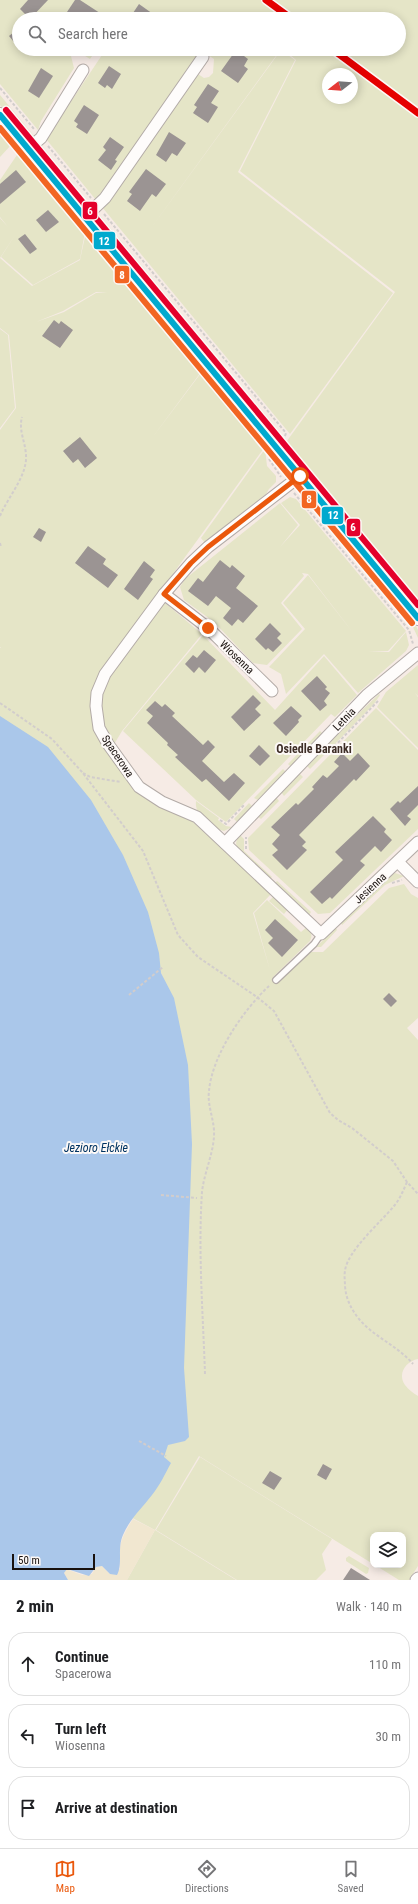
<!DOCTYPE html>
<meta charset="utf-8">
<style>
:root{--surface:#fff;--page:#f6f6f6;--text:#202124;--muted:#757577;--line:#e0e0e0;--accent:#ea580c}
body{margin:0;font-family:"Roboto Condensed",sans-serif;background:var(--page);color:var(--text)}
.controls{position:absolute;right:12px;bottom:12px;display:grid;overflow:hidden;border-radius:8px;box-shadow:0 2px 10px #0003}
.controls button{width:36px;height:36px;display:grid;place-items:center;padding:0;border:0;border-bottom:1px solid var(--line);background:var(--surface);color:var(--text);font:20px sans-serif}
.compass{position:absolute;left:322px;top:68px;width:36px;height:36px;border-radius:50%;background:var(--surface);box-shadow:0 2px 10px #0003;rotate:253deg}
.scale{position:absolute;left:12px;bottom:10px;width:83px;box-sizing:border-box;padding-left:4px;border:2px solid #18110e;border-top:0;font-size:11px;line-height:14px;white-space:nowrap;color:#18110e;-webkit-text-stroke:3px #fdf9f7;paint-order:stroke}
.stop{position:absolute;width:12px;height:12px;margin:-9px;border:3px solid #ea580c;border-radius:50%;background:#fff}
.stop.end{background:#ea580c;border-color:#fff;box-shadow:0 1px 4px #0008}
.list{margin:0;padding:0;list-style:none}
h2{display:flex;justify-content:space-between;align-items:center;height:52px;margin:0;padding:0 16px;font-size:17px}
h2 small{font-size:13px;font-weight:400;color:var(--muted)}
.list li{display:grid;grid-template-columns:26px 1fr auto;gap:12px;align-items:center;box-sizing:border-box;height:64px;margin:0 8px 8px;padding:0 8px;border:1px solid var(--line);border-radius:16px}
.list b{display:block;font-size:15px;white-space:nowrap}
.list p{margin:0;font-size:13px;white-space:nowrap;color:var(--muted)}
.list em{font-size:13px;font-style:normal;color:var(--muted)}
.icon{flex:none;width:22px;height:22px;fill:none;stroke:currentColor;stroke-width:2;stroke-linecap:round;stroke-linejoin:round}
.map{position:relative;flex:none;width:418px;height:1580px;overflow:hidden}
.search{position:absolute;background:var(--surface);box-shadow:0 2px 10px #0003;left:12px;right:12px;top:12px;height:44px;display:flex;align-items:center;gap:10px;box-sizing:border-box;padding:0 14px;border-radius:22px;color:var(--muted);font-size:15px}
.sheet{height:268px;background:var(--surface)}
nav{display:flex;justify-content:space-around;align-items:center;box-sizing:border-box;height:56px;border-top:1px solid var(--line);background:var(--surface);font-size:11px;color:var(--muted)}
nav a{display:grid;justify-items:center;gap:2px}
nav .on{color:var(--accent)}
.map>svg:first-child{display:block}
.green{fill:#e5e5c7;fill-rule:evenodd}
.sand{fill:#f1e7d0}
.water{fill:#aac7ea}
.building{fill:#9b9493}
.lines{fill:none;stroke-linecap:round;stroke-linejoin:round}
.service-casing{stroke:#b3aba7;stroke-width:8}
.minor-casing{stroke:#b3aba7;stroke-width:13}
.tertiary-casing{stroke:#b3aba7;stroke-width:16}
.path{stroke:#d2cdcc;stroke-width:2;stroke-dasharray:3 2;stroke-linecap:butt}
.service{stroke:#fefcfb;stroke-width:5.5}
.minor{stroke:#fefcfb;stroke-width:11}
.tertiary{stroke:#fefcfb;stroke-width:14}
.bus-1-casing{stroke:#fdf9f7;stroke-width:9}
.bus-2-casing{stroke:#fdf9f7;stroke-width:9}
.bus-3-casing{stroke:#fdf9f7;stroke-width:9}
.bus-1{stroke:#00a9ce;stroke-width:6}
.bus-2{stroke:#f26522;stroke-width:6}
.bus-3{stroke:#e4002b;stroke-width:6}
.rail-1-casing{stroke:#fdf9f7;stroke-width:10}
.rail-1{stroke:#e50000;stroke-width:7}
.route{stroke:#ea580c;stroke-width:5}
.labels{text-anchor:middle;stroke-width:4;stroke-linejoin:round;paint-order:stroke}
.street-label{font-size:11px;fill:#18110e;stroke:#fdf9f7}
.neighbourhood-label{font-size:12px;font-weight:bold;fill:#3d2d26;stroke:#fdf9f7}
.water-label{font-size:12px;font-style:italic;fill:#003361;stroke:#fdf9f7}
.line-badge{stroke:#fdf9f7;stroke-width:1.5}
.badge-label{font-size:11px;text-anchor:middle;font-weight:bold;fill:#fff}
</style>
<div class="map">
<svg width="418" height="1580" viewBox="0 0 418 1580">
<rect width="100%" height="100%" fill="#f6ebe5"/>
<g class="green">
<path d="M0 0H418V607L284 445 395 292 240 171 296 60 283 49H399V19H19V49H60L71 56 74 68 41 121 38 130 0 84ZM328 74H352V98H328Z"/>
<path d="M74 49H97L90 59Z"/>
<path d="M110 49H281L146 235 281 50 295 60 238 172 393 293 290 434 102 207 108 202 198 74 204 78 209 77 213 73 214 59 202 51 96 200 46 139 104 52Z"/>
<path d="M0 95 34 136H27L24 134 0 105Z"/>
<path d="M0 129 12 144 0 157Z"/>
<path d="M42 146 80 192 78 194H74L40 153Z"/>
<path d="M19 152 85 232 80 259 33 285 1 257 15 235 0 258 32 286 80 260 86 232 201 372 152 438 201 373 264 448 104 669 27 613 104 669 92 704 129 778 180 816 192 821 271 894 253 913 270 970 254 913 267 900 301 932 307 927C311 931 313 935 310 941L273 977 278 982 310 952H323L389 888 404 884 411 894 418 898V1018L407 1028 418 1040V1359C406 1361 397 1374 405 1385 409 1390 413 1393 418 1396V1566L409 1580H399L375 1565H403V1535H373V1564L199 1456 155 1530 236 1580H127L155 1530 125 1514 164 980 161 973 0 759V648H1L0 647V430L16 408 9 335 0 328V218L8 227 0 217V180ZM96 292H107L96 293 64 312 36 322 63 311Z"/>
<path d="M97 212 278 430 276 437 96 220Z"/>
<path d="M0 329 8 335 15 408 0 428Z"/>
<path d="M265 449 267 466 276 476V482L269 489 266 494 205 543 201 538Z"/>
<path d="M301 492 307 495 415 624 418 630V638L413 627Z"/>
<path d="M290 497 296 499 406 631 388 651 368 652H389L406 632 409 645 406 651 358 693 324 654 286 694 281 674 269 667 305 629 283 603 308 575 354 634 308 574 302 573 304 576 281 603 302 629 267 665 253 663 214 622 184 600 180 587 185 579 280 503 298 525 280 547 300 525 281 503Z"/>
<path d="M165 603 202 634 122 731 113 746 101 720 102 690 110 673Z"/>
<path d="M203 635 275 710 324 656 357 695 335 717 331 714 226 822 196 800 123 731Z"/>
<path d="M418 665V696L415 693 418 697V748L377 707 386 692Z"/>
<path d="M379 694 380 695 374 704 332 747 328 743Z"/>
<path d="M376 708 418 750V829L330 913 318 914 249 850 248 838Z"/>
<path d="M320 731 323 734 291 767 288 764Z"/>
<path d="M323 749 326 753 310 769 307 766Z"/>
<path d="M283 769 286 772 258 800 254 798Z"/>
<path d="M299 773 303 777 284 796 281 792Z"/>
<path d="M276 797 279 801 261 819 257 816Z"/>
<path d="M196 801 219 818 218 820 226 826 232 827 224 831C211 828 194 815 196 801Z"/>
<path d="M249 803 252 806 237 822 234 819Z"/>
<path d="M239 834 244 839V851L272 877 270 879 237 848 236 843Z"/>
<path d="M395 873 404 876 385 885 342 925 341 923 390 876Z"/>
<path d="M277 881 311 912 309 915 275 883Z"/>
<path d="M274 896 288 909 284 914 269 901Z"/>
<path d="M336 928 337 930 321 947H316Z"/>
<path d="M200 1457 332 1539 322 1554 326 1570 316 1580H237L156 1530Z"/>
<path d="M349 1556 369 1568 368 1573 366 1574 346 1561V1558Z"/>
</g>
<path class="sand" d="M133 1519 155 1530 127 1580H68L64 1573 66 1569 82 1575 92 1574 96 1567 102 1566 110 1574 120 1569C117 1547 122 1536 133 1519Z"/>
<path class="water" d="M0 716 48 747 91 800 123 855 148 912 159 953 161 973 174 998 188 1065 192 1144 184 1368 189 1437 185 1441 168 1445 164 1457 171 1463C165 1474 160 1485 152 1495 142 1508 129 1520 123 1535 117 1548 123 1564 117 1575L110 1574 102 1566 96 1567 89 1576 67 1569 64 1573 68 1580H0Z"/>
<g class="building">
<path d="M28 0H48L30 19 20 9Z"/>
<path d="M75 0H80L109 19H71L65 15Z"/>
<path d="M139 4 160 19H129Z"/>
<path d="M19 28V48L9 36Z"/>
<path d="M236 50 248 59 244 66 248 69 238 83 221 71Z"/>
<path d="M109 66 121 74 112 89 107 85 105 88 98 83Z"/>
<path d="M41 68 53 76 39 98 28 91Z"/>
<path d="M208 84 219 91 211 103 218 107 208 123 193 113 197 107 194 105Z"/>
<path d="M84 105 99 115 87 134 76 127 78 124 74 121Z"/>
<path d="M169 132 186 143 177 156 172 153 166 162 156 155Z"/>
<path d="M110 137 124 147 115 160 117 161 111 170 98 160 106 150 103 147Z"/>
<path d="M146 169 166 184 156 197 152 194 140 211 127 201 132 194 129 192Z"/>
<path d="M16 170 26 182 0 204V184Z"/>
<path d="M48 210 59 222 46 232 36 220Z"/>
<path d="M25 234 37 249 30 254 18 239Z"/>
<path d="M54 320 59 324 61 321 73 330 60 348 42 336Z"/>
<path d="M80 437 97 458 85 468 78 459 73 463 63 451Z"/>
<path d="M39 528 46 532 41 542 33 537Z"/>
<path d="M88 546 106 559 103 564 118 575 108 588 75 563Z"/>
<path d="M220 560 230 568 232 565 245 576 236 588 258 606 243 623 238 619 232 626 223 618 231 608 216 596 208 606 188 591 198 578 203 582Z"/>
<path d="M144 561 155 570 150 577 153 579 138 600 124 589Z"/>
<path d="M270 623 281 634 277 638 282 643 273 652 268 648 266 650 255 639Z"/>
<path d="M204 650 216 660 205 673 199 667 194 673 185 664 193 655 197 658Z"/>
<path d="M317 676 327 687 325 689 330 693 324 701 327 705 320 711 301 691Z"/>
<path d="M253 695 261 703 255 709 261 715 244 731 231 717Z"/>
<path d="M155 701 162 707 165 704 175 713 172 716 203 745 208 740 215 747 202 761 224 782 234 773 245 783 229 801 206 779 202 782 175 757 178 755 167 745 168 743 147 723 153 716 146 710Z"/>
<path d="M291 706 302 716 298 720 299 722 286 736 273 723Z"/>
<path d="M259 745 270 756 260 766 249 756Z"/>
<path d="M342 753 350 761 358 753 370 766 356 781 354 779 299 835 306 842 302 846 307 850 287 870 272 855 278 850 272 844 280 835 271 827 296 803 298 805 314 789 312 787 323 775 327 778 339 766 334 762Z"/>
<path d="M418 786V805L407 816 411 819 405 826 390 809 398 801 400 803Z"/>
<path d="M373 816 386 829 384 832 392 840 381 852 375 846 360 861 365 865 332 899 330 897 322 904 310 892 343 860 335 852Z"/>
<path d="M275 919 298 940 282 957 268 943 273 938 265 930Z"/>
<path d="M389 993 397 1001 391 1007 383 999Z"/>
<path d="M323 1464 332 1469 326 1480 317 1475Z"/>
<path d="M270 1471 282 1478 274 1490 262 1483Z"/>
<path d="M351 1568 370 1580H343Z"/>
</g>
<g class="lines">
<defs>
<path id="service" d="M276 980 314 944 321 934"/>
<g id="minor">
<path d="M28 149 41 138 83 70"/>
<path d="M85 217 105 198 203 57"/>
<path d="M300 476 208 547 191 563 164 594 105 674 97 693 96 706 99 728 108 744 139 787 162 802 197 817 321 934 418 842"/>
<path d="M164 594 208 628 272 691"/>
<path d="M225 843 367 695 418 653"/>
<path d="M398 862 418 882"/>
<path d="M416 1580 418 1578"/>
</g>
<path id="tertiary" d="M0 115 418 618"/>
</defs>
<use href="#service" class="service-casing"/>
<use href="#minor" class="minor-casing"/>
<use href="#tertiary" class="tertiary-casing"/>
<g class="path">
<path d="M0 88 34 129"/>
<path d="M48 146 91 198"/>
<path d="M104 214 286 433 284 439"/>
<path d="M269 459 281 477"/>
<path d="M294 493 409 630 413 644"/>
<path d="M0 516C8 497 24 480 26 460 27 444 18 432 22 417"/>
<path d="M0 543 1 547"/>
<path d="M0 703 52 739 82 772 143 851 178 935 198 957 257 997 274 1011 330 1113 338 1120 352 1128 393 1161 407 1182 418 1194"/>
<path d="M331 750 378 701"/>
<path d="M83 773 90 777 121 782"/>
<path d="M220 820 226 824 245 804"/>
<path d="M246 849V837"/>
<path d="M392 883 402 880"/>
<path d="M129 995 163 967"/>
<path d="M407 1182C403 1191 400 1199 394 1206 381 1222 347 1251 345 1271 344 1276 345 1281 345 1286 346 1299 351 1309 359 1319 374 1337 398 1346 413 1364"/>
<path d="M161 1195 197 1198"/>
<path d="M205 1374C203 1313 198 1253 202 1192 204 1173 213 1155 214 1136 215 1121 207 1106 209 1091 212 1055 244 1009 270 985"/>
<path d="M139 1441 166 1456"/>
</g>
<use href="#service" class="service"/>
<use href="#minor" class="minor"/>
<use href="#tertiary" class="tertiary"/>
<defs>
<path id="bus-1" d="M0 115 418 618"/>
<path id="bus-2" d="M0 128 412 623"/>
<path id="bus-3" d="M6 110 418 605"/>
</defs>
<use href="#bus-1" class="bus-1-casing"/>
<use href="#bus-2" class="bus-2-casing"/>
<use href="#bus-3" class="bus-3-casing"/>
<use href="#bus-1" class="bus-1"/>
<use href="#bus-2" class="bus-2"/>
<use href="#bus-3" class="bus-3"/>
<defs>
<g id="rail-1">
<path d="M266 0 292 19"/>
<path d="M332 49 418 113"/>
</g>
</defs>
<use href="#rail-1" class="rail-1-casing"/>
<use href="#rail-1" class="rail-1"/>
</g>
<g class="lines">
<path class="route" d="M208 628 164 594 191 563 208 547 300 476"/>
</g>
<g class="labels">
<g class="street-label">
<text transform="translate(237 657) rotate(44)" y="4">Wiosenna</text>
<text transform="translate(344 719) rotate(-46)" y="4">Letnia</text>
<text transform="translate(118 756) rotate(56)" y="4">Spacerowa</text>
<text transform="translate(370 888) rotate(-43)" y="4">Jesienna</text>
</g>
<g class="neighbourhood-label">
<text x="314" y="753">Osiedle Baranki</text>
</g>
<g class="water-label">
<text x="96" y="1152">Jezioro Ełckie</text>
</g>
</g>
<g class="line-badge">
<rect x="82" y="201" width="16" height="19" rx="4" fill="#e4002b"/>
<rect x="93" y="231" width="23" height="19" rx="4" fill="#00a9ce"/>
<rect x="114" y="265" width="16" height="19" rx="4" fill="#f26522"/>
<rect x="301" y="490" width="16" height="19" rx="4" fill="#f26522"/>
<rect x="321" y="506" width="23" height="19" rx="4" fill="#00a9ce"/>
<rect x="346" y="518" width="15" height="19" rx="4" fill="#e4002b"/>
</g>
<g class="badge-label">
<text x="90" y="215">6</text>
<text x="104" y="245">12</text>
<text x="122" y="279">8</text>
<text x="309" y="503">8</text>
<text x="333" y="519">12</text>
<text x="353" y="531">6</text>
</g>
</svg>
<div class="controls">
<button><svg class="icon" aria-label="layers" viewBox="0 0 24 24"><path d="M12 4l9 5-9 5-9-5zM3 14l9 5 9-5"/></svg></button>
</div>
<svg class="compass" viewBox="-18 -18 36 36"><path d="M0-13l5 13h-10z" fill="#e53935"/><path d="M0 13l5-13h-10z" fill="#757577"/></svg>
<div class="scale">50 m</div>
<div class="stop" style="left:300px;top:476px"></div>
<div class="stop end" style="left:208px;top:628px"></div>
<div class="search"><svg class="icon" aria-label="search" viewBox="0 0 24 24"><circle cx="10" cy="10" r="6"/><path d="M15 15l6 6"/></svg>Search here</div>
</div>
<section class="sheet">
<h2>2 min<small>Walk · 140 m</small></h2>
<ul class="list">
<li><svg class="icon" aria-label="ahead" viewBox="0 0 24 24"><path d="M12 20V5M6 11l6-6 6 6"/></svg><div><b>Continue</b><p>Spacerowa</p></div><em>110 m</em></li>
<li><svg class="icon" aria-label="left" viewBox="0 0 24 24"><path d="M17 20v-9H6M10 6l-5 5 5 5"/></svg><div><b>Turn left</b><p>Wiosenna</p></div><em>30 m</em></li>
<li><svg class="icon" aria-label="arrive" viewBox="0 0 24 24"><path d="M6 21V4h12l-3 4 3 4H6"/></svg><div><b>Arrive at destination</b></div></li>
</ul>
</section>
<nav>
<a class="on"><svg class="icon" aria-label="map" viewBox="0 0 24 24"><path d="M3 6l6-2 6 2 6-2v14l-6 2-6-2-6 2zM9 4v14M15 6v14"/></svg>Map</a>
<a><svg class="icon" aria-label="directions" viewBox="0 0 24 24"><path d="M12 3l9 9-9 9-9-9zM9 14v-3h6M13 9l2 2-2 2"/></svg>Directions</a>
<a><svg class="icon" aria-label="saved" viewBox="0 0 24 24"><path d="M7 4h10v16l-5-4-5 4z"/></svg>Saved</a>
</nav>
